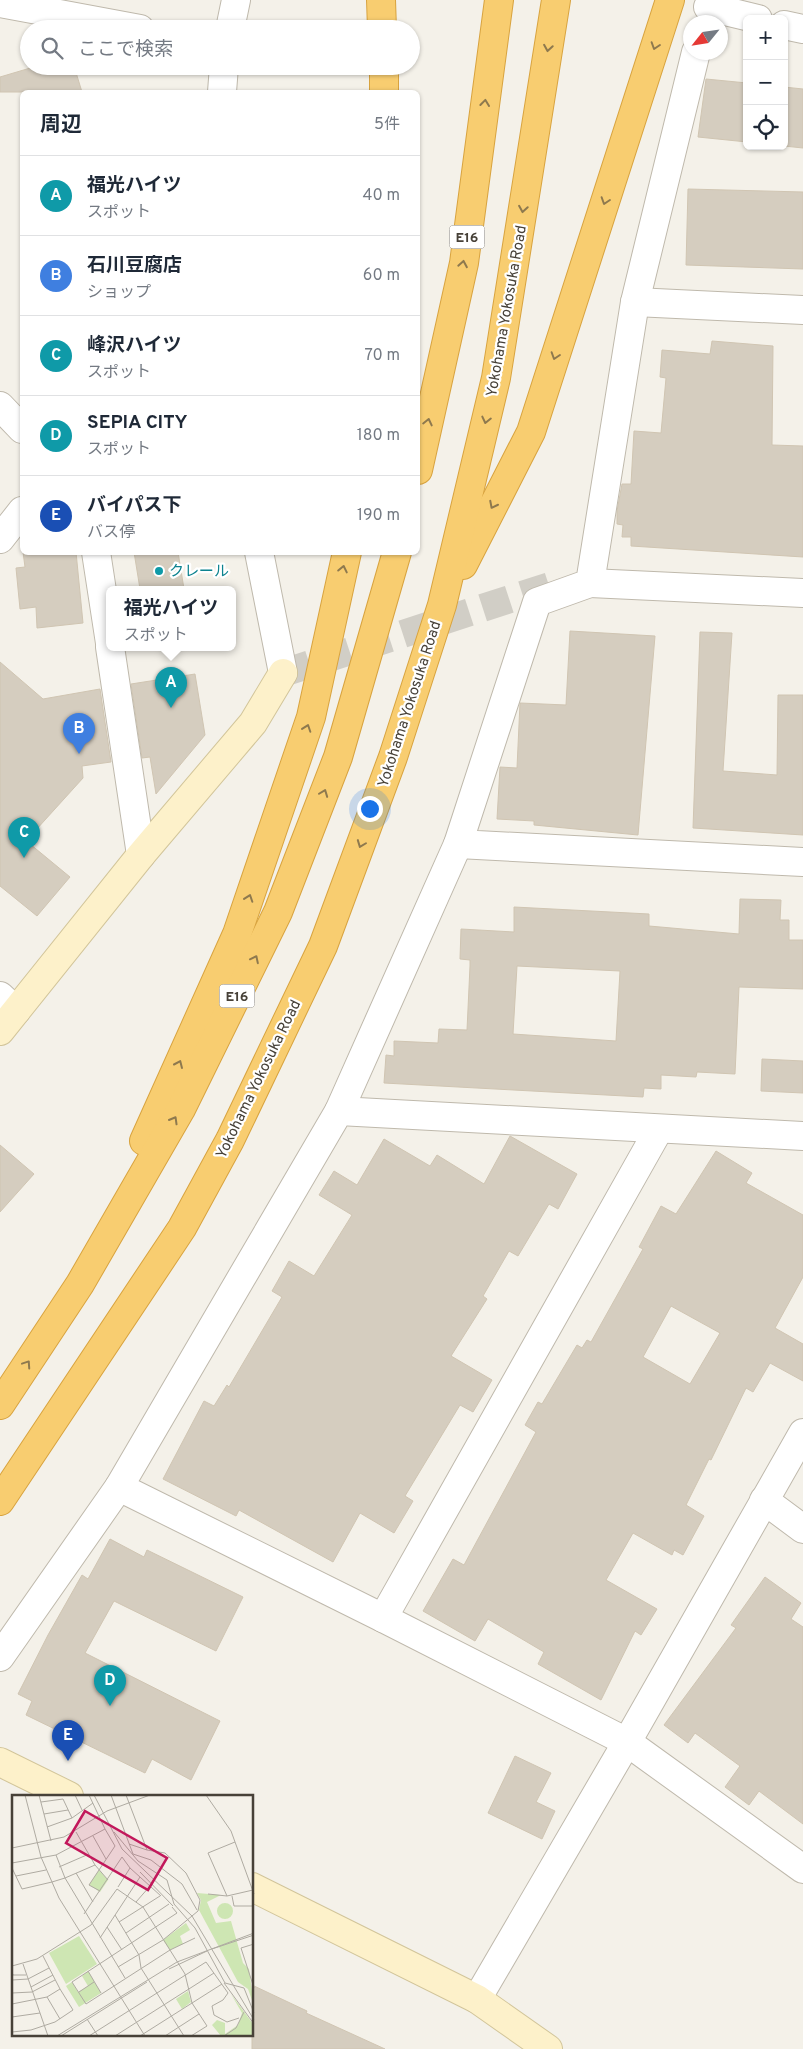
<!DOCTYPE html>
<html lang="ja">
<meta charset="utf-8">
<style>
:root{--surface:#fff;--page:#f6f6f7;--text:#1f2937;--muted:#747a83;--line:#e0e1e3;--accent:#f24522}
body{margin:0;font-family:Overpass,"Noto Sans JP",sans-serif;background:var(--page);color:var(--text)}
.controls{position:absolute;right:15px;top:15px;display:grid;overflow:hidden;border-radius:8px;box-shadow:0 1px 4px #0004}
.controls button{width:45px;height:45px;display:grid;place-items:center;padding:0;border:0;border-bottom:1px solid var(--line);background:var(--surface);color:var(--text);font:25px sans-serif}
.compass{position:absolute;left:683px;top:15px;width:45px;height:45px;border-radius:50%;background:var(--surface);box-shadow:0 1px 4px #0004;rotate:240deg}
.you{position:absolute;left:369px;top:808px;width:18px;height:18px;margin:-12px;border:4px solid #fff;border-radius:50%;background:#1a73e8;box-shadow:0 0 0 8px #1a73e833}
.badge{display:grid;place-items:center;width:32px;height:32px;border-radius:50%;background:var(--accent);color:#fff;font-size:16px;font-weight:700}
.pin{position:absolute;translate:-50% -41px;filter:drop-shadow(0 1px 2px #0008)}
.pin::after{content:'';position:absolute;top:26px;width:18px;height:15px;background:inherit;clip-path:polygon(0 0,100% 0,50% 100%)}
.popup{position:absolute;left:106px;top:586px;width:130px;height:65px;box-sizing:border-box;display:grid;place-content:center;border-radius:8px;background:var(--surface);filter:drop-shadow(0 1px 4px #0005);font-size:16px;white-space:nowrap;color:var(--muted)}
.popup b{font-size:19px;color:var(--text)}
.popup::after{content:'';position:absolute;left:50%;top:100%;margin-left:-10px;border:10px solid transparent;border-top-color:var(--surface)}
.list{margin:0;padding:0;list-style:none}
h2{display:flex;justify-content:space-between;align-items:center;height:65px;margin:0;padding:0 20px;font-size:21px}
h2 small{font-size:16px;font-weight:400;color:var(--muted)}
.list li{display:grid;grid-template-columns:32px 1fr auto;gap:15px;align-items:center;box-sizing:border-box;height:80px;padding:0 20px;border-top:1px solid var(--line)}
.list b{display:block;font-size:19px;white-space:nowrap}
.list p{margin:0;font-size:16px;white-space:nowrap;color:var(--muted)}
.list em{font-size:16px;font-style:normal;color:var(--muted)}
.icon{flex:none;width:28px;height:28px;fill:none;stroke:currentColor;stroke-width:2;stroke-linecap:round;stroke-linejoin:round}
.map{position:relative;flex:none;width:803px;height:2049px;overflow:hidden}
.search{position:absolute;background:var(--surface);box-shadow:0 1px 4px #0004;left:20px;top:20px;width:400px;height:55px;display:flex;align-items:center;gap:12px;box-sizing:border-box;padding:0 18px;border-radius:28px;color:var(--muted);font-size:19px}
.panel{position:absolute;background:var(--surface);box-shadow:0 1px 4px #0004;left:20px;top:90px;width:400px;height:465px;border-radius:8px}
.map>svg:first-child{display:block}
.building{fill:#d5cdbf;stroke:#d0c5b2;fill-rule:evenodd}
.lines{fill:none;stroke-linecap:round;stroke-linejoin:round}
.secondary-tunnel{stroke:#d1cec6;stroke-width:28;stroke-dasharray:28 14;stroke-linecap:butt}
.street-casing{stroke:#bfb9ac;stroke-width:30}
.secondary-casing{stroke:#d2c59a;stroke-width:30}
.highway-casing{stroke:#d8a33f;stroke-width:30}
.street{stroke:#fff;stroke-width:28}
.secondary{stroke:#fdf1ca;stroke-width:28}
.highway{stroke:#f8cd70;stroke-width:28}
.oneway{stroke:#8e794e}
.culture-dot{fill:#0f9aa8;stroke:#fff;stroke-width:2}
.labels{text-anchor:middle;stroke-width:4.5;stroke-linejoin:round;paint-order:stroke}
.shield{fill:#fff;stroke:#7e7a74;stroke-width:1}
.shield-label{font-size:14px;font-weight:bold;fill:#474138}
.street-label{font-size:15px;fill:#474138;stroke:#fff}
.culture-label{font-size:15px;fill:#0d838f;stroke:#fff;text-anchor:start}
.inset-road{fill:none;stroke:#afaba2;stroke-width:1}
.view{fill:#c2185b;fill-opacity:0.15;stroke:#c2185b;stroke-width:2.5}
.inset-edge{fill:none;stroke:#474138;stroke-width:2.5}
</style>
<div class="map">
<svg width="803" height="2049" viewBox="0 0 803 2049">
<rect width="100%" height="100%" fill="#f4f1e9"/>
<g class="building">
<path d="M37 66H74L82 92H0V77Z"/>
<path d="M706 79 747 83V142L698 137Z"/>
<path d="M784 87 803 89V148L784 146Z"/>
<path d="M688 189 803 192V269L686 265Z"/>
<path d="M712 341 773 346 772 445 803 446V557L631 546V537H622L623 525 617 524V511L622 484H631L634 431 661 433 666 378 660 377 662 350 710 354Z"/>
<path d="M23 552H76L83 623 37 628 36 607 20 609 16 568 25 567Z"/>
<path d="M134 552H178L184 589H140Z"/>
<path d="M570 631 655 636 638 835 534 825V821L497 819 500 767 517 768 520 703 566 705Z"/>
<path d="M700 632 732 633 723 771 777 775 778 695H803V835L693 828Z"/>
<path d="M0 662 43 699 100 689 111 762 82 766 83 778 35 831 38 833 30 844 70 877 37 916 0 886Z"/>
<path d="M195 674 205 735 156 794 150 757 142 758 131 684Z"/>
<path d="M740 899 781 900 780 920H789V940H803V989L739 987 735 1074 697 1072 696 1077 661 1075V1089L644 1088 643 1097 384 1083 386 1055 394 1056V1041L438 1043 439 1029 467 1030 470 966V960L460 959 461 929 514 932V907L649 914V926L739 934ZM517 966 620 971 616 1041 513 1034Z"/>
<path d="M762 1059 803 1061V1093L761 1091Z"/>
<path d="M510 1136 577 1174 558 1209 549 1204 518 1256 509 1251 483 1296 487 1299 451 1356 492 1380 473 1412 460 1405 405 1496 413 1501 394 1533 360 1513 333 1562 239 1510 236 1516 163 1479 204 1401 214 1406 227 1385 229 1387 282 1297 272 1291 289 1261 314 1276 352 1215 319 1195 334 1171 357 1185 384 1139 430 1166 437 1155 484 1184Z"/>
<path d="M0 1145 34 1174 0 1212Z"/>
<path d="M716 1151 752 1173 746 1183 803 1215V1277L775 1328 803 1344V1381L770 1363 753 1392 746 1388 711 1460 709 1459 686 1505 704 1516 683 1555 674 1550 672 1555 633 1533 606 1580 657 1609 641 1635 635 1631 601 1700 538 1664 544 1652 488 1619 475 1641 423 1611 453 1559 464 1565 536 1432 525 1425 538 1402 542 1404 577 1345 582 1348 587 1340 591 1342 643 1249 639 1247 661 1206 676 1214ZM671 1306 720 1333 690 1384 643 1357Z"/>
<path d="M110 1539 144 1557 147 1550 243 1597 216 1651 114 1601 85 1653 220 1721 191 1780 152 1759 145 1773 26 1715 32 1701 18 1694 48 1635 82 1575 88 1579Z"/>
<path d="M765 1577 801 1603 791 1619 803 1627V1824L759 1791 749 1805 725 1787 740 1766 695 1733 688 1743 664 1725 736 1628 731 1625Z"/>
<path d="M515 1756 551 1773 536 1802 555 1811 542 1839 488 1813Z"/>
<path d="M252 1985 307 2011 306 2013 385 2049H252Z"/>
</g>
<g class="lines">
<path class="secondary-tunnel" d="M283 673 553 585H562"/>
<defs>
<g id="street">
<path d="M0 3 140 29"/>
<path d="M708 7 758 19"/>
<path d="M784 25 803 29"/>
<path d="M230 29 236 0"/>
<path d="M696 52 635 302 590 583 537 602 458 844 803 862"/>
<path d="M222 92 224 66"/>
<path d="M635 302 803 310"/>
<path d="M0 406 22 429"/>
<path d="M0 539 22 511"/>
<path d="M96 552 110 643"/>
<path d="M259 552 283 673"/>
<path d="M590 583 803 593"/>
<path d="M110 647 141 855"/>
<path d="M0 996 16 1011"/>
<path d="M339 1111 458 844"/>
<path d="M803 1136 339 1111 119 1487 383 1618 627 1742 803 1869"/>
<path d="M764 1500 803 1529"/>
<path d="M383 1618 659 1129"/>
<path d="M0 1657 119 1487"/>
<path d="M477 1999 627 1742 803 1433"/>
</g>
<g id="secondary">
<path d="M0 1031 141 855 253 723 283 673"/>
<path d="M0 1762 69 1796"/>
<path d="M252 1887 477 1999 548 2049"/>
</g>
<g id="highway">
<path d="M381 0 382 29"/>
<path d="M384 66V92"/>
<path d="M418 470 464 263 499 0"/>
<path d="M463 565 531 432 670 0"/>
<path d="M144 1141 237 934 311 717 347 552"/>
<path d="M0 1405 80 1284 181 1109 278 912 338 757 397 552"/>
<path d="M0 1501 182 1228 230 1140 323 946 393 757 442 605 496 378 556 0"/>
</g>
</defs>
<use href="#street" class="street-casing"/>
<use href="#secondary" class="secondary-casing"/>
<use href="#highway" class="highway-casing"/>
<use href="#street" class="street"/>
<use href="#secondary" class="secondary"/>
<use href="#highway" class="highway"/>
</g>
<defs><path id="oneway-chevron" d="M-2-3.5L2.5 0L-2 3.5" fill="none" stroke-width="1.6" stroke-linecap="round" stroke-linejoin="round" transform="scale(1.25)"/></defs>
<g class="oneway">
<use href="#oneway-chevron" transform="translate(655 46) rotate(108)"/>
<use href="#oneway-chevron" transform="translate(548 48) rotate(99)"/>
<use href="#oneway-chevron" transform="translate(485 103) rotate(-83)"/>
<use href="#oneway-chevron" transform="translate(605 201) rotate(108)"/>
<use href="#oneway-chevron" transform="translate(523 209) rotate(99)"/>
<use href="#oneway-chevron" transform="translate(463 264) rotate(-80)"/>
<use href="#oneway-chevron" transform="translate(555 356) rotate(108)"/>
<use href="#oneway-chevron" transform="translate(486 420) rotate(103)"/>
<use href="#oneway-chevron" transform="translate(428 422) rotate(-77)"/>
<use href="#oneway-chevron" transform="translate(493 505) rotate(117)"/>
<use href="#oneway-chevron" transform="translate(343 569) rotate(-78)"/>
<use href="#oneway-chevron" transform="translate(307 728) rotate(-71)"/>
<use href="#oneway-chevron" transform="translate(324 793) rotate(-69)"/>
<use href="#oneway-chevron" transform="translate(361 844) rotate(111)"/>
<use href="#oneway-chevron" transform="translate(249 898) rotate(-71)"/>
<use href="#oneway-chevron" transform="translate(255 959) rotate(-64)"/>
<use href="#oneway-chevron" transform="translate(179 1064) rotate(-66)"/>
<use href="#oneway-chevron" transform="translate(174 1120) rotate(-60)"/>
<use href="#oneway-chevron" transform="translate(27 1364) rotate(-56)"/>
</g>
<circle class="culture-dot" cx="159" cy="571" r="5"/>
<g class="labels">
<g class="shield">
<rect x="449.5" y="225.5" width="35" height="23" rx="4"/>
<rect x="219.5" y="984.5" width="35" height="23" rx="4"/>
</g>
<g class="shield-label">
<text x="467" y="242">E16</text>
<text x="237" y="1001">E16</text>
</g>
<g class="street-label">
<text transform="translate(506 311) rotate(-80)" y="5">Yokohama Yokosuka Road</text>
<text transform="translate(409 704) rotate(-72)" y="5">Yokohama Yokosuka Road</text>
<text transform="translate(258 1079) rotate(-64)" y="5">Yokohama Yokosuka Road</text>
</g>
<g class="culture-label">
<text x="169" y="576">クレール</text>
</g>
</g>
<g transform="translate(12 1795)">
<rect width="241" height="241" fill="#f4f1e9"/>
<path d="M87 75 96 85 88 97 77 90ZM185 98 209 100 195 107 204 128 219 126 231 168 237 174 242 211 236 194 226 187 187 115 189 105ZM205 116a8 8 0 1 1 16 0a8 8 0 1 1-16 0ZM174 128 178 135 168 141 171 149 158 155 151 145ZM67 141 85 169 54 189 37 158ZM76 176 89 198 67 212 54 191 60 187 66 197 76 191 70 181ZM176 196 179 207 170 214 164 204ZM219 199 241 229V241H209L200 230 205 225 213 228V239L226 230 230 218Z" fill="#cee6b3"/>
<path class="inset-road" d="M13 0 29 62 47 103 133 241M27 0 39 46M63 0 70 15M77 0 93 34M82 0 110 54 180 121 242 225M99 0 121 59 139 65 170 89 185 115M114 0 135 55 117 49M194 0 219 36 242 99M29 7 51 4 60 23 35 32M32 19 56 15M60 23 81 8M64 37 83 70M102 37 126 66 155 85 162 109 183 133 213 188 232 193 242 218M81 41 94 64M223 47 196 58 215 101 241 95M0 53 52 42 95 16 138 0M0 68 44 60 93 34 103 51 77 90 88 96M47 72 77 59M0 73 10 94 40 87 53 83 44 60M128 77 161 111M64 78 81 107M4 81 34 75M96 85 83 70 53 83 113 183M106 92 118 73M196 99 215 101M220 101 222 111H242M124 107 138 91M160 112 165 118 60 187 74 209 158 155 183 143M72 119 110 62 118 73 149 101M103 120 127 160 129 173 172 241M107 127 148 101M95 132 110 155M114 138 157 109M88 143 128 82M242 149 229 153 242 193M200 154 242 140M31 161 48 194 35 202 48 224M11 169 36 241M0 171 25 164 79 130 105 94 131 112 173 179 180 208 195 231 179 241M106 172 151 145 186 116 188 105 174 78 153 58 135 55M157 174 195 156M76 176 89 198M0 177 1 180H14M0 185 16 184 37 173M212 188 242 229M19 192 41 180M67 197 82 187M0 198 20 197 43 185M0 209 35 202M0 222 28 218M75 224 86 241M0 237 19 235 43 227 61 215 48 194M45 241 165 167 242 138M49 241 135 187M77 241 194 167 216 198 211 205 200 211 202 220 215 227 227 223M103 241 202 178M128 241 210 189M153 241 187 219M212 241 224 233 232 217"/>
<path class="view" d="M73 16 155 63 136 95 54 48Z"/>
<rect width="241" height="241" class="inset-edge"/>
</g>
</svg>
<div class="controls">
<button>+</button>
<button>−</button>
<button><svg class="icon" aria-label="locate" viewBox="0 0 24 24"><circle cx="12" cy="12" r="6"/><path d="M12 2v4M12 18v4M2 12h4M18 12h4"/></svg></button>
</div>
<svg class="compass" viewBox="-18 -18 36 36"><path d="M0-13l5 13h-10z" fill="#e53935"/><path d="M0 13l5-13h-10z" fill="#747a83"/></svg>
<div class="you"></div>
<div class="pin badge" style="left:171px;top:708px;background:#0f9aa8">A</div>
<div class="popup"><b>福光ハイツ</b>スポット</div>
<div class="pin badge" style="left:79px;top:754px;background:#3f7fe0">B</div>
<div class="pin badge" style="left:24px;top:858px;background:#0f9aa8">C</div>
<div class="pin badge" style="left:110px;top:1706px;background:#0f9aa8">D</div>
<div class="pin badge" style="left:68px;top:1761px;background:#1a4fb4">E</div>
<div class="search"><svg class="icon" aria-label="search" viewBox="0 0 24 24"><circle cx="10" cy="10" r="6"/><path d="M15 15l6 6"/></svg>ここで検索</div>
<section class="panel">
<h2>周辺<small>5件</small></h2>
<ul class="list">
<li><span class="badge" style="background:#0f9aa8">A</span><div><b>福光ハイツ</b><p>スポット</p></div><em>40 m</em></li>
<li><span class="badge" style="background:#3f7fe0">B</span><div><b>石川豆腐店</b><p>ショップ</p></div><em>60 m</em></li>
<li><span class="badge" style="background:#0f9aa8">C</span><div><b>峰沢ハイツ</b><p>スポット</p></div><em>70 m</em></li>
<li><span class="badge" style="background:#0f9aa8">D</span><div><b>SEPIA CITY</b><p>スポット</p></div><em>180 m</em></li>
<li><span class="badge" style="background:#1a4fb4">E</span><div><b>バイパス下</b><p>バス停</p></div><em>190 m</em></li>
</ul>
</section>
</div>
